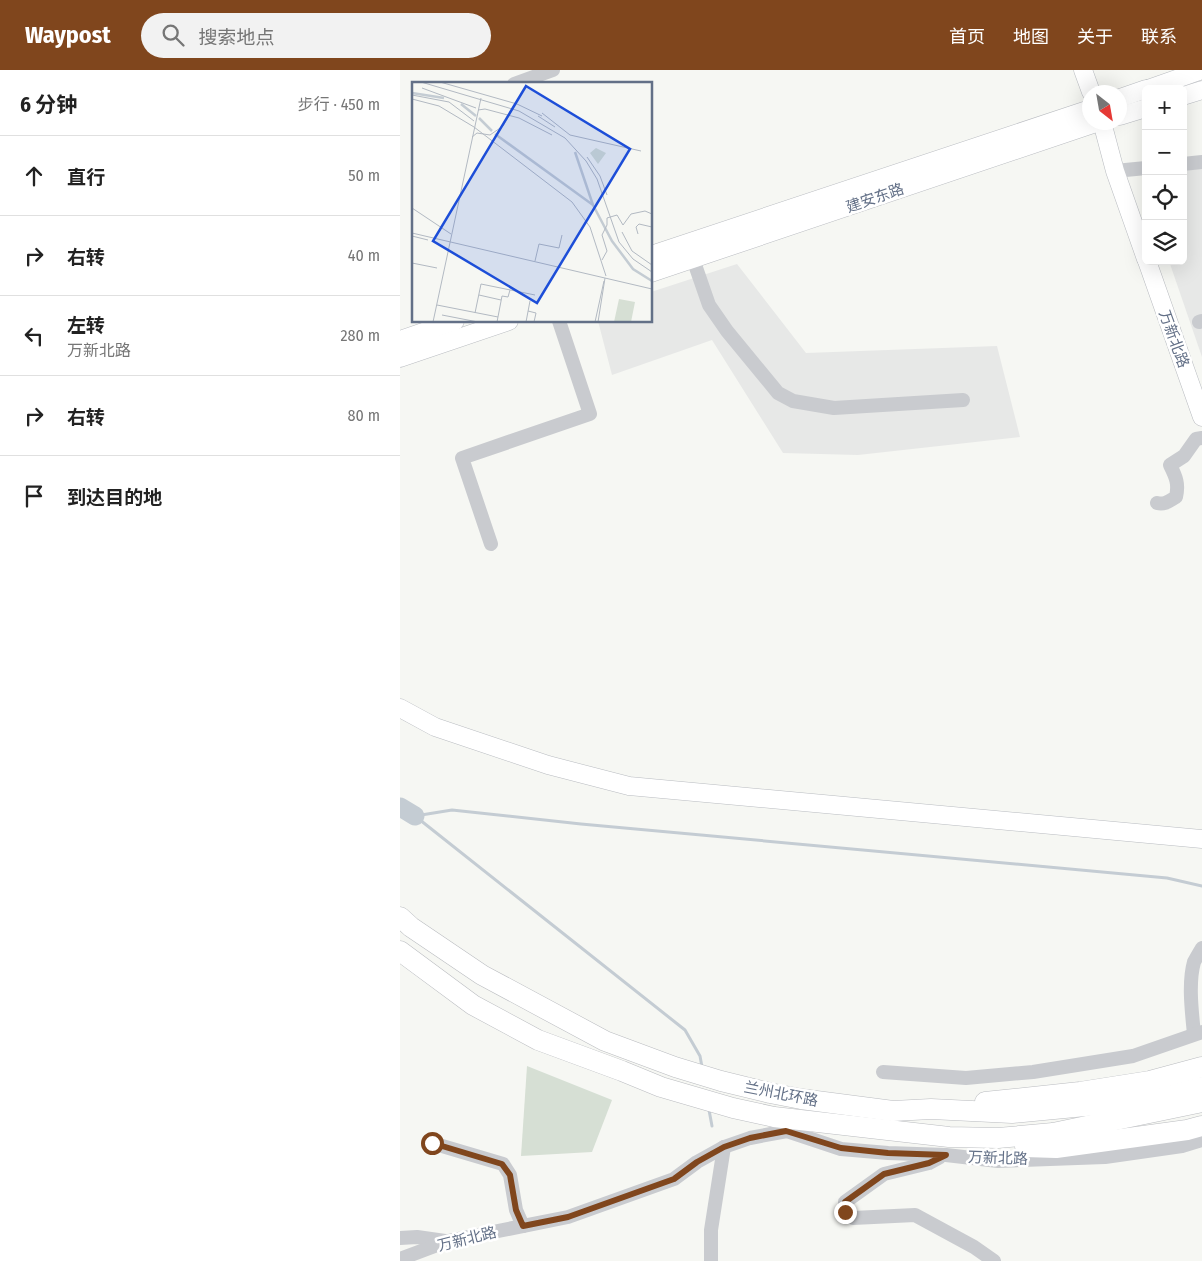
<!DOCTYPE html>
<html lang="zh">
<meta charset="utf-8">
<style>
:root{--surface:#fff;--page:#f2f2f2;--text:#222;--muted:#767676;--line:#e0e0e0;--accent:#80461d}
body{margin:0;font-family:"Fira Sans Condensed","Noto Sans SC",sans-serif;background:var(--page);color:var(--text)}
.controls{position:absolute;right:15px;top:15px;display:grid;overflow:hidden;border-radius:8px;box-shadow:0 5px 20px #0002}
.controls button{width:45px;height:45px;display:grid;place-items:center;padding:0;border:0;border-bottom:1px solid var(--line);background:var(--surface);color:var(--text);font:25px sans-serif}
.compass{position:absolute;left:682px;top:15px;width:45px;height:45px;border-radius:50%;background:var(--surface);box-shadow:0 5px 20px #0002;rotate:149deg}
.stop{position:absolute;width:15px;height:15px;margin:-11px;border:4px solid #80461d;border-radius:50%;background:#fff}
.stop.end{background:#80461d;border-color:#fff;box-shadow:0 1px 5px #0008}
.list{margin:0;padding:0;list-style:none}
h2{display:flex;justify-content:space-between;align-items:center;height:65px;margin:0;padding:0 20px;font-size:21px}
h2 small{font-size:16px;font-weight:400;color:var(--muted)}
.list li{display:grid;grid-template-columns:32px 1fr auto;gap:15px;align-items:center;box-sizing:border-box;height:80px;padding:0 20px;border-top:1px solid var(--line)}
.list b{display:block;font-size:19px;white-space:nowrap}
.list p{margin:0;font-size:16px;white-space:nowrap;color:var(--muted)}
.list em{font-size:16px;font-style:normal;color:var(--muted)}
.icon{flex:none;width:28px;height:28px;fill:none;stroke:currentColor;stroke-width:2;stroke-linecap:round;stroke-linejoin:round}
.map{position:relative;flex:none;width:802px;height:1191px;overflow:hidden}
header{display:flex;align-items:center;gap:30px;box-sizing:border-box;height:70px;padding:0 25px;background:var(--accent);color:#fff}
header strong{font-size:24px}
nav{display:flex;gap:28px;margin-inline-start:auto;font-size:18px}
.search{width:350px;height:45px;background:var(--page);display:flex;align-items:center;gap:12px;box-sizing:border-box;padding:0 18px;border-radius:28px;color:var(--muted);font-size:19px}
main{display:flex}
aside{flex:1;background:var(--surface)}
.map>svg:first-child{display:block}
.built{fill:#e7e8e7}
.green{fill:#d6dfd4}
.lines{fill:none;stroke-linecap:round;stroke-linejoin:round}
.stream{stroke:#c4ccd3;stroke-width:3}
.river{stroke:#c4ccd3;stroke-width:19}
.major-casing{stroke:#b9bcc1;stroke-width:19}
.highway-casing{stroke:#babcc0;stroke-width:21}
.minor{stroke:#c9cbcf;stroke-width:14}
.major{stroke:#fff;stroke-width:18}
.highway{stroke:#fff;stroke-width:20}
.route{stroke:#80461d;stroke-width:6}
.labels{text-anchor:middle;stroke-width:5;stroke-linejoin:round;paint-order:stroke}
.street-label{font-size:15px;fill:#637087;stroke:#fff}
.inset-river{fill:none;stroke:#c4ccd3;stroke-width:2.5}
.inset-road{fill:none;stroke:#b2b9c2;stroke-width:1}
.view{fill:#1d4ed8;fill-opacity:0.15;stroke:#1d4ed8;stroke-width:2.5}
.inset-edge{fill:none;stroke:#637087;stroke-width:2.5}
</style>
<header>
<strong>Waypost</strong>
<div class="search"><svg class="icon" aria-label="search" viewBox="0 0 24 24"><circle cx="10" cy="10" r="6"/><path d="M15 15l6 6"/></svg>搜索地点</div>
<nav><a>首页</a><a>地图</a><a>关于</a><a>联系</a></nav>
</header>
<main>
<aside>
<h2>6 分钟<small>步行 · 450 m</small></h2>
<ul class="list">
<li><svg class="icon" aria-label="ahead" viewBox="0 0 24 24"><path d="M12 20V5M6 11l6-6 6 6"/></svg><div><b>直行</b></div><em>50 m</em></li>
<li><svg class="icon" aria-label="right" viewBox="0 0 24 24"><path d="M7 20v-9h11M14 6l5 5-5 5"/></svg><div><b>右转</b></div><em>40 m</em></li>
<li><svg class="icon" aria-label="left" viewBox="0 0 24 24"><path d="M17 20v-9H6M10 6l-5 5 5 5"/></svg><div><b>左转</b><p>万新北路</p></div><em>280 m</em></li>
<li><svg class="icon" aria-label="right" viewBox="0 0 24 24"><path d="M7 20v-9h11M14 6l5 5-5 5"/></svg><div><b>右转</b></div><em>80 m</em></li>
<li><svg class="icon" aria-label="arrive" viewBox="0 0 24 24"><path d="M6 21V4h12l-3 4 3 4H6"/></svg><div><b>到达目的地</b></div></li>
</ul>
</aside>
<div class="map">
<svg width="802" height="1191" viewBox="0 0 802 1191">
<rect width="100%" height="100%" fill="#f6f7f3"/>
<g class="built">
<path d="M802 98V287L769 191H783V101Z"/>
<path d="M337 194 406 283 597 276 620 367 458 385 383 383 312 270 212 305 198 251H251V222Z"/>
</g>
<path class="green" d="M127 996 212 1030 192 1082 121 1086Z"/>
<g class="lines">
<g class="stream">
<path d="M15 746 52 740 181 754 767 808 802 816"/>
<path d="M15 746 285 960 300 986 302 997"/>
<path d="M309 1040 312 1056"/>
</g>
<path class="river" d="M0 737 15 746"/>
<defs>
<g id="major">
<path d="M683 0 691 22"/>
<path d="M748 19 802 0"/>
<path d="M783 26 802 20"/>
<path d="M720 28 746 19"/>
<path d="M720 46 746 38"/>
<path d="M702 52 715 101 746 189"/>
<path d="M251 185 690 39"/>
<path d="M747 191 802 347"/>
<path d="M251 203 699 52"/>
<path d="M0 270 55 251"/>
<path d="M0 288 109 251"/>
<path d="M0 638 35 657 148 695 229 716 802 769"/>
</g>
<g id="highway">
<path d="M0 847 11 857 82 905 205 971 275 997 321 1011 370 1023 401 1029 493 1041 531 1039 612 1043 758 1029 802 1017"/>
<path d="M0 881 73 935 138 970 222 1001 261 1017 333 1038 374 1047 549 1067 598 1068 653 1063 802 1032"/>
<path d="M585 1032 680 1022 750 1011 802 997"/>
<path d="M625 1077 656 1078 787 1060 802 1056"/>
</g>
</defs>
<use href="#major" class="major-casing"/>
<use href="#highway" class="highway-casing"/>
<g class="minor">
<path d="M114 14 153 0"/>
<path d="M783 94 802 92"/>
<path d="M715 101 746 98"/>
<path d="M293 189 309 235 327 261 378 323 393 331 434 338 563 330"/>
<path d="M799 252 802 251"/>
<path d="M757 433C765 435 769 431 776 427 779 414 776 407 770 395L784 386 796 369 802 368"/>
<path d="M91 474 62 388 190 344 159 251"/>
<path d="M794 964C792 943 788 913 794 892 796 888 799 883 802 878"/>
<path d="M483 1002 566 1008 633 1002 733 986 802 962"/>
<path d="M32 1073 103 1094 110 1105 116 1140 123 1156"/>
<path d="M540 1087 529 1093 484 1104 445 1132V1142L453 1148 515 1145 574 1177 594 1191"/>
<path d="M0 1168 17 1167 45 1171"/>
<path d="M0 1189 48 1171 168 1147 274 1109 297 1092 324 1077 350 1068 387 1061 441 1079 488 1083 546 1085 598 1091 705 1087 782 1076 802 1070"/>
<path d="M311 1191V1160L324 1077"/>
</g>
<use href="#major" class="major"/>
<use href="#highway" class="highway"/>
</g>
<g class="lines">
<path class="route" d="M32 1073 102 1094 110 1105 116 1140 123 1156 168 1147 274 1109 297 1092 324 1077 350 1068 386 1061 441 1078 488 1083 546 1085 529 1093 484 1104 445 1132V1142"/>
</g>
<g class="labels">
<g class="street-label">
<text transform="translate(475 128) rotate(-19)" y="5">建安东路</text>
<text transform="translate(774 269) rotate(70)" y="5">万新北路</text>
<text transform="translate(381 1024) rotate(11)" y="5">兰州北环路</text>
<text transform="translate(598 1088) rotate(2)" y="5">万新北路</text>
<text transform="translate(67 1169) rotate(-14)" y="5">万新北路</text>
</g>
</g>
<g transform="translate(12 12)">
<rect width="240" height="240" fill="#f6f7f3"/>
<path d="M184 66 194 71 186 82 178 71ZM207 217 223 220 219 240H202Z" fill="#d6dfd4"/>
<path class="inset-river" d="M0 11 32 16M49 22 64 34M67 36 80 49M83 52 181 123M163 70 181 123M181 123 200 159 221 187 240 199"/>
<path class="inset-road" d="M9 0 107 29 153 56 174 79 185 97 207 160 221 177 240 190M28 0 105 22 130 34M10 6 64 26M0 13 37 20 62 39M0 17 27 24 62 45M66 28 73 27 107 36 140 53M130 31 158 53 229 69M126 34 143 45M62 45 160 120 178 145 194 194M60 55 65 51 78 53 91 44 97 34M175 75 188 94 195 113M0 126 39 152M210 150 220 169 240 183M0 151 240 207M226 152 224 145 227 142 240 145M0 154 16 158M190 178 195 169 190 153 195 143V136L205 133 211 143 219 132 233 129 240 132M123 179 127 162 147 166 150 153M0 181 25 186M67 213 89 218M25 223 86 235M116 229 124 231 122 240M63 231 69 202 123 213M30 233 66 240M21 240 69 16M85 240 90 214 96 215 98 208M114 240 118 219M183 240 192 199M186 240 193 196"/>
<path class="view" d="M114 4 218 67 125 221 21 159Z"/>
<rect width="240" height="240" class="inset-edge"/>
</g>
</svg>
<div class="controls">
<button>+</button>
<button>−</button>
<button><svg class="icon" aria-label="locate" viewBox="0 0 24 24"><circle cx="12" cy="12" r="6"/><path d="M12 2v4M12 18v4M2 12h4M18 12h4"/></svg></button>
<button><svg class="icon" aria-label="layers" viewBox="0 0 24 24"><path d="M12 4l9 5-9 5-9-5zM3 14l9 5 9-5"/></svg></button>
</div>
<svg class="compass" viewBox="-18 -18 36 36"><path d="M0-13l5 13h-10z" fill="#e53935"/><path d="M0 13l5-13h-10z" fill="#767676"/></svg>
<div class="stop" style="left:32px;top:1073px"></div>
<div class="stop end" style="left:445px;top:1142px"></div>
</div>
</main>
